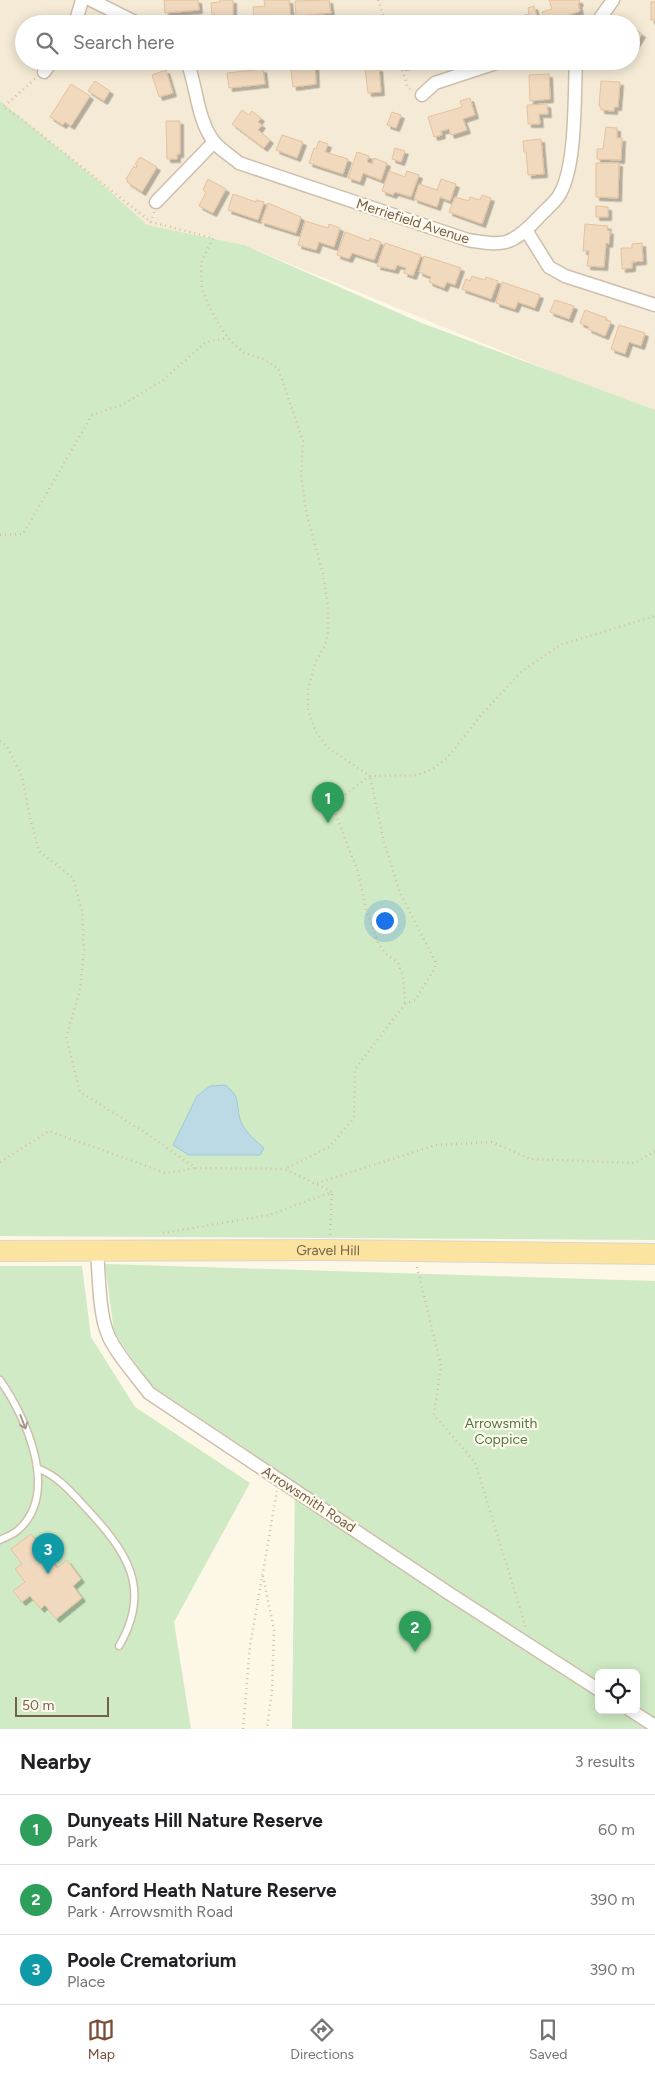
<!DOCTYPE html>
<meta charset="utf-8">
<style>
:root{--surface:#fff;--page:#f6f6f6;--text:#202124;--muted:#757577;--line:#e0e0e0;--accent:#794d36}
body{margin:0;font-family:Figtree,sans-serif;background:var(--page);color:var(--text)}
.controls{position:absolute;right:15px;bottom:15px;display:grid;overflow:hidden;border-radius:8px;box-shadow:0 2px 12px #0003}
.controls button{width:45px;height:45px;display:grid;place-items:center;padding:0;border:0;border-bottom:1px solid var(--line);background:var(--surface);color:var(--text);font:25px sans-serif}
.scale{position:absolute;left:15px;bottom:12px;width:94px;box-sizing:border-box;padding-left:5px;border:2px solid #75604b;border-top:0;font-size:14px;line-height:18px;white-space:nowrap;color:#75604b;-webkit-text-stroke:4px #fffaed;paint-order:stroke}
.you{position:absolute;left:384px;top:920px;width:18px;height:18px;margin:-12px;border:4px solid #fff;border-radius:50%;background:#1a73e8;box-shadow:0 0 0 8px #1a73e833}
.badge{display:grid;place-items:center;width:32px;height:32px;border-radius:50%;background:var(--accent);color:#fff;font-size:16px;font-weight:700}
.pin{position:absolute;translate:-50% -41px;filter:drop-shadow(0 1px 2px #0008)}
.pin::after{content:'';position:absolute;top:26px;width:18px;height:15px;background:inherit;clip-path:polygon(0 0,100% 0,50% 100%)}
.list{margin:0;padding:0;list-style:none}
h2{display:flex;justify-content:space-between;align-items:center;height:65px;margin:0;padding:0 20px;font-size:21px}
h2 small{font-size:16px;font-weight:400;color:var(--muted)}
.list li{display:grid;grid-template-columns:32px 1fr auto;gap:15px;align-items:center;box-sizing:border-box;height:70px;padding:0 20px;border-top:1px solid var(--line)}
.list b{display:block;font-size:19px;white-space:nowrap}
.list p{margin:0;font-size:16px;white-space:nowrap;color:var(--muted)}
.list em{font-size:16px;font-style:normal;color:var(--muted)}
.icon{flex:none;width:28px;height:28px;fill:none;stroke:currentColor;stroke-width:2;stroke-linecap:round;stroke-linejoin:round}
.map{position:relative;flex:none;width:655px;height:1729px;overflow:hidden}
.search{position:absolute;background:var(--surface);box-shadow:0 2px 12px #0003;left:15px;right:15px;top:15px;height:55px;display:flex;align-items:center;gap:12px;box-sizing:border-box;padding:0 18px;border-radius:28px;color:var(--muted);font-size:19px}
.sheet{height:275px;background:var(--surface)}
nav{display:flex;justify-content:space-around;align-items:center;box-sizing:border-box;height:70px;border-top:1px solid var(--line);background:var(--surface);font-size:14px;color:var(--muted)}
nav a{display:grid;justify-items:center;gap:2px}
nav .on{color:var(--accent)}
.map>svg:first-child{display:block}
.residential{fill:#f4ead5;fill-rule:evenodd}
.green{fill:#cfeac4;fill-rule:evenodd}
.water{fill:#bbdae6;stroke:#a1c8d7}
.building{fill:#f1d9be;stroke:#e4c29f;filter:url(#shadow)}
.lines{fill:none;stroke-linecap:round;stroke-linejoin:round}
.lane-casing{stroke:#cebfac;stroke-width:9}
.street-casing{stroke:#cebfac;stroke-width:15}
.primary-casing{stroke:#dbd6d0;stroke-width:22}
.path{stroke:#d6bda1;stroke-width:2.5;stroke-dasharray:1 4;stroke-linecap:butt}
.lane{stroke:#fff;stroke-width:6}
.street{stroke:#fff;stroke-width:12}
.primary{stroke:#fae4a0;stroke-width:20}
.oneway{stroke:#a5988a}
.labels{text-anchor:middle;stroke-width:4.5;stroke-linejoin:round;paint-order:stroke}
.street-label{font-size:14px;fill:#75604b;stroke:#fffaed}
.park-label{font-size:14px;fill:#4c7b42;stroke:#fffaed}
</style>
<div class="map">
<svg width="655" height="1729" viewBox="0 0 655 1729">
<defs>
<filter id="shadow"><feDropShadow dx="3.5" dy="3.5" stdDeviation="0" flood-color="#0004"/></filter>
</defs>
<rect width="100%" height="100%" fill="#fcf7e6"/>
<path class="residential" d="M0 0H655V410L570 379 244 245 147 225 0 101ZM24 24H631V61H24Z"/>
<g class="green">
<path d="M0 101 97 180 147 225 244 245 419 322 655 410V1240L0 1236Z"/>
<path d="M105 1264 655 1281V1729H292L295 1482 149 1384 114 1332ZM599 1673H636V1710H599Z"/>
<path d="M0 1266H82L91 1337 135 1407 250 1483 174 1622 191 1729H0Z"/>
</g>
<path class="water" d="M225 1085C243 1097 234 1107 242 1124 247 1134 256 1141 264 1148L260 1155H189L173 1145 197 1096 210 1086Z"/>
<g class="building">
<path d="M164 0H198L199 10 165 13Z"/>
<path d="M220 0H233V17L212 15 211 3 220 2Z"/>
<path d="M264 0H289L291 18 254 21 253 7 265 6Z"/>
<path d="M329 0 331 13 296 16 295 1Z"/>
<path d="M549 0H579L580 3H578L580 11 569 15 570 18 562 20 561 17 545 21 542 12 552 9Z"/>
<rect x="651" y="2" width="4" height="18"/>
<path d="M534 6 539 24H505L504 20 529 14 528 8Z"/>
<path d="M631 26 642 34 631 52Z"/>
<path d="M400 61H427V62L418 65V63L402 67Z"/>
<path d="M315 62 316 84 293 87 291 70 303 68V64Z"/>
<path d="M379 68 381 92 368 93 365 69Z"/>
<path d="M263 69 265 84 229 88 227 73Z"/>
<path d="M166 70 173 93 159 97 152 75Z"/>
<path d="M549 74 550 99 530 101 529 75Z"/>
<path d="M95 81 110 91 104 101 88 91Z"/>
<path d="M601 81 620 82 618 107H614V111L601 110V106H599Z"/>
<path d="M71 84 90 96 71 126 65 122 63 125 50 117Z"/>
<path d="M470 98 475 115 463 119 467 130 451 135 449 129 441 131 442 135 434 137 428 117 462 107 460 101Z"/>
<path d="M547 104 548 114H539L540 124H528L527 105Z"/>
<path d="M242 110 249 115 252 111 261 118 258 122 262 125 258 130 270 140 264 148 232 124Z"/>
<path d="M392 112 401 115 396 128 387 125Z"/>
<path d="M166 121H180V154H177V159H167Z"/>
<path d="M606 127 617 128V138H622L621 160 597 159V149H603Z"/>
<path d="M282 135 303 142 297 158 276 150Z"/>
<path d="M541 139 544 174 528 175 526 152H524L523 141Z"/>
<path d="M319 141 328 144 325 152 348 159 343 174 309 163 314 148 316 149Z"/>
<path d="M395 148 405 151 401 162 392 159Z"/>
<path d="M357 152 369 156 367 162 372 164 374 158 387 163 381 180 363 173 360 182 348 178Z"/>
<path d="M140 157 157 167 142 192 127 182 128 180 126 179 134 166 136 168 137 165 135 164Z"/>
<path d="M596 163H619L618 198 596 197Z"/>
<path d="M389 171 405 177 407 171 419 175 411 197 395 192 393 195 382 191Z"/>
<path d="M208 179 226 189 213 213 199 206 206 192 203 190Z"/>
<path d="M441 179 456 184 450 201 440 197 437 207 414 199 419 184 437 190Z"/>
<path d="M233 194 256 202V200L264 202 258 220 228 210Z"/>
<path d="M482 195 491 198 482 224 449 212 455 197 469 201 470 197 480 200Z"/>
<path d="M268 203 301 217 296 233 261 222Z"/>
<path d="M596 206 608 207V217H596Z"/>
<path d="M305 221 328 228 329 224 340 228 334 247 319 242 316 250 298 245Z"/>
<path d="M585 224 608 226 607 230 610 231 609 244 606 243 604 267 587 266 589 251H583Z"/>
<path d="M345 232 369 241 370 238 381 242 374 260 352 253 349 259 337 255Z"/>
<path d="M385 243 421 255 413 276 404 273 406 268 397 265 395 270 377 266Z"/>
<path d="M642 243 643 261 632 262V268L622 269 621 248H632V244Z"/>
<path d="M424 256 461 268 455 285 447 282 444 288 429 282 431 277 419 272Z"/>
<path d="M472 276 485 280 486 277 498 281 491 299 462 289 466 279 470 281Z"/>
<path d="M502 282 540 295 535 308 518 302 515 309 496 303Z"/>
<path d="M555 300 574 306 569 319 550 312Z"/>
<path d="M585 310 607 318 606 320 611 322 605 336 588 329 589 327 580 323Z"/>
<path d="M619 325 645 333 641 346 629 342 625 354 611 349Z"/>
<path d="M31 1534 57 1568 67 1560 81 1579 73 1586 82 1598 56 1619 45 1605 41 1609 30 1596 22 1602 13 1591 25 1582 15 1569 22 1564 11 1549Z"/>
</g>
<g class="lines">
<defs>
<g id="lane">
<path d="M0 1380C26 1417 61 1494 17 1531 12 1535 6 1537 0 1540"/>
<path d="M39 1469C58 1476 72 1493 86 1508 126 1551 153 1588 119 1646"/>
</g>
<g id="street">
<path d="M91 0 139 24"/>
<path d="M75 24 82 0"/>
<path d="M596 24 613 0"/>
<path d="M187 61C197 87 197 121 215 143 221 150 231 156 239 163L468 240C503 246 511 246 536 220 543 212 552 205 558 197 577 169 574 97 576 61"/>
<path d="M44 72 52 61"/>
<path d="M422 95 435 83 502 61"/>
<path d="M156 202 214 142"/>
<path d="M526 230 549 267 565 276 655 305"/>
<path d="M97 1251C99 1274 99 1312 107 1332 112 1349 138 1378 149 1393L453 1596 599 1690"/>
<path d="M630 1710 655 1726"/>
</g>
<g id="primary">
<path id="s1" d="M0 1251 329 1250 655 1254"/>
</g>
</defs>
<use href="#lane" class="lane-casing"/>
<use href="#street" class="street-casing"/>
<use href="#primary" class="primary-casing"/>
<g class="path">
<path d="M378 0 386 24"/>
<path d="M399 61 408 88 413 90"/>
<path d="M35 79 3 107 19 117 151 222"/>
<path d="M154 212 151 222 213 238 201 263 202 289 209 306 218 323 228 338 244 353 263 359 278 368 303 441 301 475 306 511 323 574 328 607V632L325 646 315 663 308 690V710L316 732 327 747 370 776 417 775 431 770 447 758 482 714 521 672 560 645 655 616"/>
<path d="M0 535 23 534 92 415 124 404 163 380 206 342 228 338"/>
<path d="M0 741 6 745 22 776 31 822 39 851 73 878 82 911 84 950 80 990 66 1037 80 1092 141 1130 196 1168 285 1169"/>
<path d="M370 776 338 800 334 810 358 872 366 908 378 943 385 953 398 963 403 976 405 1004"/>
<path d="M0 1162 49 1131 166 1173 196 1168"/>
<path d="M317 1183 436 1145 492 1142 530 1159 635 1163 655 1151"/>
<path d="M163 1233 269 1215 332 1192 285 1169 329 1147 354 1118 355 1069 405 1004 415 1000 435 968V961L400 893 383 838 370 776"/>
<path d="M330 1235 332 1192"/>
<path d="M417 1267 441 1366 434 1415 475 1462 526 1628"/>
<path d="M263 1576 274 1630 272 1691 267 1729"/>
<path d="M243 1729 250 1646 277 1491"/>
</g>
<use href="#lane" class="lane"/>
<use href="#street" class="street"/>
<use href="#primary" class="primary"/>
</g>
<defs><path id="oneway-shaft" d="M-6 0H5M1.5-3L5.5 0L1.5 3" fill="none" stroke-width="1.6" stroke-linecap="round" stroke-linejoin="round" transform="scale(1.25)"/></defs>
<use class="oneway" href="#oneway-shaft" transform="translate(23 1422) rotate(69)"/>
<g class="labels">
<g class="street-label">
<text transform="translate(413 221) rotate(18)" y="5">Merriefield Avenue</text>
<text dy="5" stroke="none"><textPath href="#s1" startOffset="328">Gravel Hill</textPath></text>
<text transform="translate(309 1499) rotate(33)" y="5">Arrowsmith Road</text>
</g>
<g class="park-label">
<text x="501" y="1428">Arrowsmith<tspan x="501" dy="16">Coppice</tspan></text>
</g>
</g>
</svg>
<div class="controls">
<button><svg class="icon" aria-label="locate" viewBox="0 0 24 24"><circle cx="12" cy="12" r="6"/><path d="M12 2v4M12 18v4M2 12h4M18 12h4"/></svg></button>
</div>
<div class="scale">50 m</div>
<div class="you"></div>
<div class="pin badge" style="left:328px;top:823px;background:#2e9e5b">1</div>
<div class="pin badge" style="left:415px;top:1652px;background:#2e9e5b">2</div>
<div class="pin badge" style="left:48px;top:1574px;background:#0f9aa8">3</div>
<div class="search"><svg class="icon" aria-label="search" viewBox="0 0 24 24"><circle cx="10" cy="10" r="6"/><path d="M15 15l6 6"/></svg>Search here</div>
</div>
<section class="sheet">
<h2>Nearby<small>3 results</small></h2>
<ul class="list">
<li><span class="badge" style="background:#2e9e5b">1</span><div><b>Dunyeats Hill Nature Reserve</b><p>Park</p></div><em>60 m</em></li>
<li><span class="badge" style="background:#2e9e5b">2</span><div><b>Canford Heath Nature Reserve</b><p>Park · Arrowsmith Road</p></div><em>390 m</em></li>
<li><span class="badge" style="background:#0f9aa8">3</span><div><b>Poole Crematorium</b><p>Place</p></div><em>390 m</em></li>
</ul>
</section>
<nav>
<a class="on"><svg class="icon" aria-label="map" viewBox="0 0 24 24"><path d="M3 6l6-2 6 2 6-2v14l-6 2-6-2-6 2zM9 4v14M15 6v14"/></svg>Map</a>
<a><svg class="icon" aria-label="directions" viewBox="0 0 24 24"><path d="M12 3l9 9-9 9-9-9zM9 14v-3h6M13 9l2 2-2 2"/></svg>Directions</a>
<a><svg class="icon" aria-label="saved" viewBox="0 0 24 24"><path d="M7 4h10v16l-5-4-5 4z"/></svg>Saved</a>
</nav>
